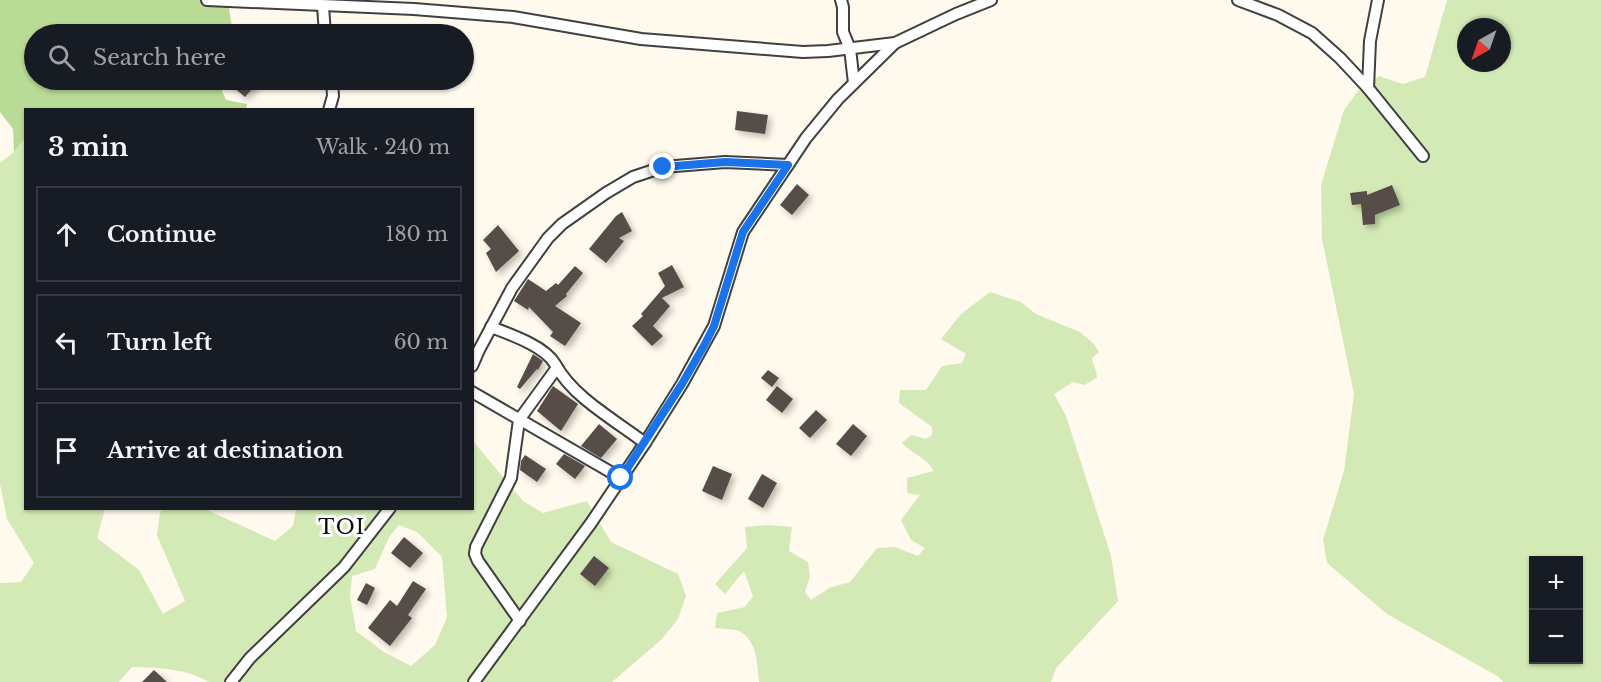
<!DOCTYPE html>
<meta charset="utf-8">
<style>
:root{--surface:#171b24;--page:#20242c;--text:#f1f3f6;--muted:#9ea1a6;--line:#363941}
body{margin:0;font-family:"Libre Baskerville",serif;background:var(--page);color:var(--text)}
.controls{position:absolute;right:18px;bottom:18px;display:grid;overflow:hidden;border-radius:0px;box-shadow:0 2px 4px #0004}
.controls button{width:54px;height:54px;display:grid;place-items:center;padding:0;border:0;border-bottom:2px solid var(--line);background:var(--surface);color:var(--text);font:30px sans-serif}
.compass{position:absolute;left:1457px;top:18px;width:54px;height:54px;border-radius:50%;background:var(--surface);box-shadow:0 2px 4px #0004;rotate:220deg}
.stop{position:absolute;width:18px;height:18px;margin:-14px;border:4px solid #1a73e8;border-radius:50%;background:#fff}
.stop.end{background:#1a73e8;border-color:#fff;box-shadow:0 2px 6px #0008}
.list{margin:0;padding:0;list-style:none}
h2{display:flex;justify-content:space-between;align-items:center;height:78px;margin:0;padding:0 24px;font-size:26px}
h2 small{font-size:20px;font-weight:400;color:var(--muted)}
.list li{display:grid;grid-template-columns:39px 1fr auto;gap:18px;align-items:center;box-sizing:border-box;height:96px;margin:0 12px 12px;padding:0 12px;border:2px solid var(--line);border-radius:0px}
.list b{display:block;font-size:22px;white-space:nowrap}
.list em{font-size:20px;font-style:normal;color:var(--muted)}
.icon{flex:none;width:33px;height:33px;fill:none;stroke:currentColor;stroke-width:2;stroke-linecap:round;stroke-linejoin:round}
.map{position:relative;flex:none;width:1601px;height:682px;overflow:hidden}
.search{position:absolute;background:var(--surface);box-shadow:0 2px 4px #0004;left:24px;top:24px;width:450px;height:66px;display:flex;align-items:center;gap:15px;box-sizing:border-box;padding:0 21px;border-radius:33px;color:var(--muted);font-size:22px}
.panel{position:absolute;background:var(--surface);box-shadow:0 2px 4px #0004;left:24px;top:108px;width:450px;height:402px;border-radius:0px}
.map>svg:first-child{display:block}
.green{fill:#d4eab6;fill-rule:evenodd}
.forest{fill:#b9db95}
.building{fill:#564d49;filter:url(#shadow)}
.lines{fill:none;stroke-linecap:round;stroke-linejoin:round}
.minor-casing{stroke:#404040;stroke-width:14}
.minor{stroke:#fff;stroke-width:10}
.route{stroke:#1a73e8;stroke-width:8}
.labels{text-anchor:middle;stroke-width:6;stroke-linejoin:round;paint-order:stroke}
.quarter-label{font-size:20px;letter-spacing:1.5px;fill:#0d0d0d;stroke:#fff}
</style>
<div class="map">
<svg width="1601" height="682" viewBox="0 0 1601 682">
<defs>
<filter id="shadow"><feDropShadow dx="3.5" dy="3.5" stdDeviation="3" flood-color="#0004"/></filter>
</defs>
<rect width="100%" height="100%" fill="#fffaed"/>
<g class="green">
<path d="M1447 0H1601V682H1503L1499 677 1387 614 1327 563 1323 540 1344 471 1354 394 1322 239 1321 185 1344 110 1359 90 1379 76 1403 84 1425 77ZM1466 27H1502V63H1466ZM1534 560H1578V660H1534Z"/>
<path d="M25 138 26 508 105 509 97 538 139 570 163 614 185 601 157 535 160 512 165 509H205L275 541 293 526 296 509 472 508 473 441 523 501 543 513 587 501 611 542 678 574 686 596 678 619 662 639 612 682H209C186 668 158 668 132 667L119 682H0V583L21 582 34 563 7 519 0 484V163L14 152ZM399 525 417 532 442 557 447 617 435 645 411 666 384 652 356 631 350 596 352 576 375 569 389 537Z"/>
<path d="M990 292 1021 302 1036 314 1080 332 1094 344 1099 352 1092 358C1093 366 1097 370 1097 378L1084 385 1073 382 1054 394 1066 416 1111 556 1118 601 1056 668 1051 682H759C757 664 758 641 739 631 733 629 722 629 715 628L717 613 745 607 753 596 744 571 725 594 715 584 747 548 745 527 767 525 792 527 789 551 808 562 810 577 805 592 811 600 829 588 850 582 877 548 895 547 918 556 925 548 911 540 901 520 920 495 907 493V478L934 471C927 458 912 454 902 443L911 435 926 439 932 435V427L899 403 900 390H926L942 366 962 363 966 354 941 339 961 314Z"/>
</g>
<path class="forest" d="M0 0H226L228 2 233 34H34V80H217L226 100 247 104 246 109 26 110 25 138 14 152 13 129 0 112Z"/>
<g class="building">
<path d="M225 80H260L245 97Z"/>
<path d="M737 111 768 115 765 134 735 130Z"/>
<path d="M797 184 809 195 792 215 780 205Z"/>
<path d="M1392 185 1400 205 1375 215V224L1363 225 1361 204 1352 205 1350 193 1367 191V195Z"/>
<path d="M622 212 632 231 619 238 624 241 606 263 589 249 616 216Z"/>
<path d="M498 225 519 251 496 272 486 253 491 249 483 240Z"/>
<path d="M672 265 684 287 662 298 670 306 653 326 663 336 652 346 632 326 643 316 641 314 665 286 658 273Z"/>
<path d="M575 266 583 273 566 294 567 296 555 306 581 323 565 346 550 336 553 332 529 307 528 310 514 301 528 279 546 291 556 283 558 285Z"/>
<path d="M533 354 543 361 538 370 537 369 520 389 517 387Z"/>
<path d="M768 370 779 378 772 387 761 378Z"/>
<path d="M553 386 578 404 561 431 537 411Z"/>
<path d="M777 386 793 399 782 413 766 400Z"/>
<path d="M816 410 827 420 810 438 799 428Z"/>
<path d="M599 424 617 439 601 458 581 446Z"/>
<path d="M853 424 867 436 851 456 836 444Z"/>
<path d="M564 454 585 466 575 479 556 464Z"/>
<path d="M525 455 546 469 537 482 520 470 521 461Z"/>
<path d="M713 466 732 474 722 500 702 491Z"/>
<path d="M762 474 777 483 763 508 748 499Z"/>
<path d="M404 537 423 553 410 568 391 553Z"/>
<path d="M594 556 609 568 595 586 580 574Z"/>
<path d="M413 581 426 589 408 615 412 618 390 646 368 628 390 600 397 606Z"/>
<path d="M366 583 375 588 367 605 357 600Z"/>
<path d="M154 670 167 682H142Z"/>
</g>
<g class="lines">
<defs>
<g id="minor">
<path d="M207 0 414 9 513 17 641 39 803 52 828 51 895 43"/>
<path d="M841 0 843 7V32L850 49 854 83"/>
<path d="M1238 0 1278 15 1312 33 1340 58 1368 88 1423 156"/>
<path d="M323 6 325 34"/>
<path d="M1368 88 1370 41 1378 0"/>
<path d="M329 110 333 96 332 80"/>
<path d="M491 327C509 334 545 346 555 364 562 377 573 389 585 399 604 415 625 428 645 443"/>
<path d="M472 366 479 350 512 288 548 238 562 224 606 193 633 177 663 167 725 162 788 165"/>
<path d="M472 392 621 478"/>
<path d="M520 621 478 561 475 554 476 547 511 478 519 420 556 369"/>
<path d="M231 682 250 658 344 567 390 508"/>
<path d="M474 682 591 523 645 443 682 384 714 326 743 232 806 138 838 99 895 43 956 14 991 0"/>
</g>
</defs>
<use href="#minor" class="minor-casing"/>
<use href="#minor" class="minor"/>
</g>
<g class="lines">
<path class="route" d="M621 478 682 384 705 344 714 326 743 232 788 165 725 162 663 167"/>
</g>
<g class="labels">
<g class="quarter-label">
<text x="342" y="534">TOI</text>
</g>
</g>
</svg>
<div class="controls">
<button>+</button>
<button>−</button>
</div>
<svg class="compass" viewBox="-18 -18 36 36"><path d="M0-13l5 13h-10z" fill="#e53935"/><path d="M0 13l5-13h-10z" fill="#9ea1a6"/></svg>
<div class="stop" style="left:621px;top:478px"></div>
<div class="stop end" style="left:663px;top:167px"></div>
<div class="search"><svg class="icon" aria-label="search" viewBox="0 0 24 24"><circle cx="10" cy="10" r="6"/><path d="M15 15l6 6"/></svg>Search here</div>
<section class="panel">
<h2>3 min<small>Walk · 240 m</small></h2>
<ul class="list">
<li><svg class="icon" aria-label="ahead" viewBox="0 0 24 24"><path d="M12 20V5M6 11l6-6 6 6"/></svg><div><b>Continue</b></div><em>180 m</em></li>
<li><svg class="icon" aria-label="left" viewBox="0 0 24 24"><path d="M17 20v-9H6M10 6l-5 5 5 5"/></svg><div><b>Turn left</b></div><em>60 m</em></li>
<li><svg class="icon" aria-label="arrive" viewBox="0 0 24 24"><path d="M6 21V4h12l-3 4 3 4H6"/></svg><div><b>Arrive at destination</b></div></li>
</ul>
</section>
</div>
